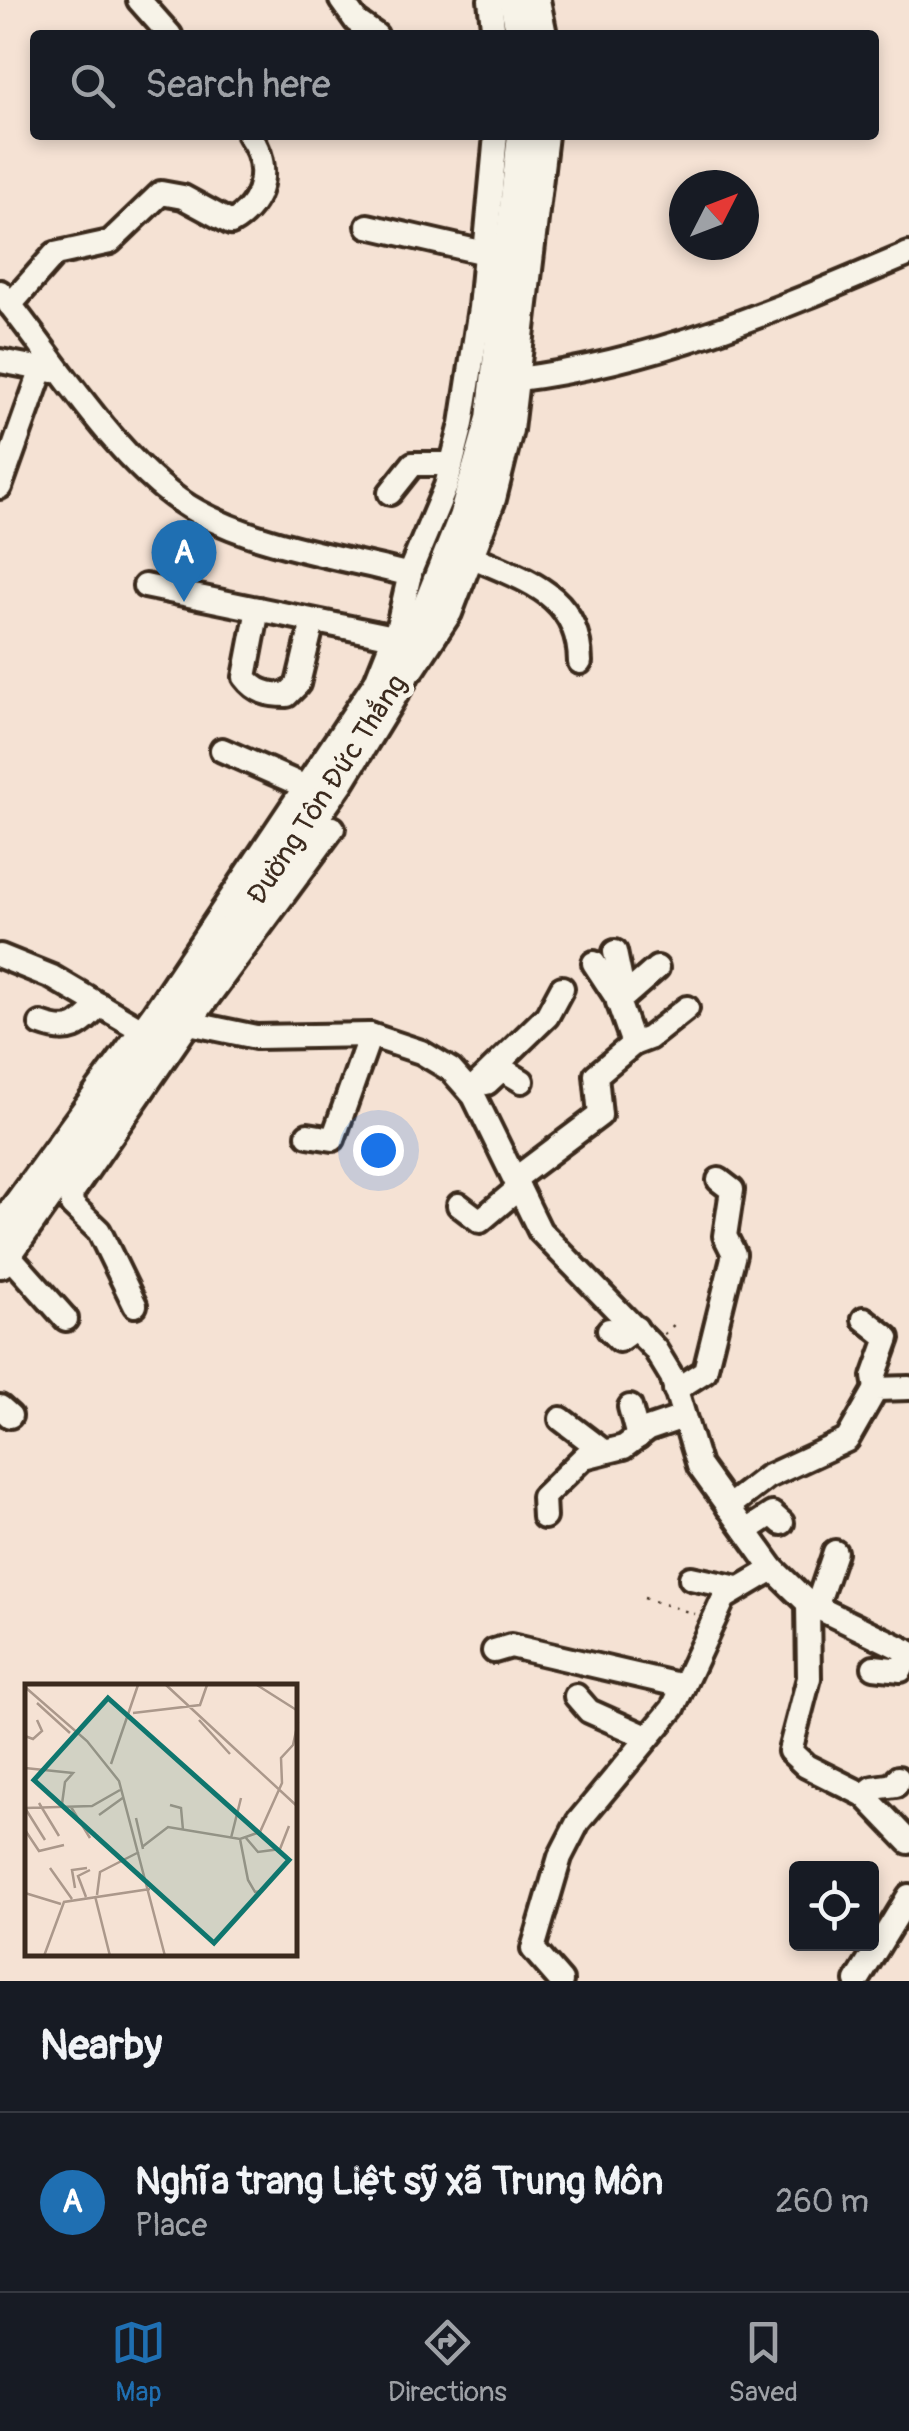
<!DOCTYPE html>
<meta charset="utf-8">
<style>
:root{--surface:#171b24;--page:#20242c;--text:#f1f3f6;--muted:#9ea1a6;--line:#363941;--accent:#1f6fb2}
body{margin:0;font-family:Pangolin,sans-serif;background:var(--page);color:var(--text)}
.controls{position:absolute;right:30px;bottom:30px;display:grid;overflow:hidden;border-radius:10px;box-shadow:0 5px 15px #0003}
.controls button{width:90px;height:90px;display:grid;place-items:center;padding:0;border:0;border-bottom:2px solid var(--line);background:var(--surface);color:var(--text);font:50px sans-serif}
.compass{position:absolute;left:669px;top:170px;width:90px;height:90px;border-radius:50%;background:var(--surface);box-shadow:0 5px 15px #0003;rotate:48deg}
.you{position:absolute;left:378px;top:1150px;width:35px;height:35px;margin:-25px;border:8px solid #fff;border-radius:50%;background:#1a73e8;box-shadow:0 0 0 15px #1a73e833}
.badge{display:grid;place-items:center;width:65px;height:65px;border-radius:50%;background:var(--accent);color:#fff;font-size:32px;font-weight:700}
.pin{position:absolute;translate:-50% -82px;filter:drop-shadow(0 2px 5px #0008)}
.pin::after{content:'';position:absolute;top:52px;width:35px;height:30px;background:inherit;clip-path:polygon(0 0,100% 0,50% 100%)}
.list{margin:0;padding:0;list-style:none}
h2{display:flex;justify-content:space-between;align-items:center;height:130px;margin:0;padding:0 40px;font-size:42px}
h2 small{font-size:32px;font-weight:400;color:var(--muted)}
.list li{display:grid;grid-template-columns:65px 1fr auto;gap:30px;align-items:center;box-sizing:border-box;height:180px;padding:0 40px;border-top:2px solid var(--line)}
.list b{display:block;font-size:38px;white-space:nowrap}
.list p{margin:0;font-size:32px;white-space:nowrap;color:var(--muted)}
.list em{font-size:32px;font-style:normal;color:var(--muted)}
.icon{flex:none;width:55px;height:55px;fill:none;stroke:currentColor;stroke-width:2;stroke-linecap:round;stroke-linejoin:round}
.map{position:relative;flex:none;width:909px;height:1981px;overflow:hidden}
.search{position:absolute;background:var(--surface);box-shadow:0 5px 15px #0003;left:30px;right:30px;top:30px;height:110px;display:flex;align-items:center;gap:25px;box-sizing:border-box;padding:0 35px;border-radius:10px;color:var(--muted);font-size:38px}
.sheet{height:310px;background:var(--surface)}
nav{display:flex;justify-content:space-around;align-items:center;box-sizing:border-box;height:140px;border-top:2px solid var(--line);background:var(--surface);font-size:28px;color:var(--muted)}
nav a{display:grid;justify-items:center;gap:5px}
nav .on{color:var(--accent)}
.map>svg:first-child{display:block}
.lines{fill:none;stroke-linecap:round;stroke-linejoin:round}
.minor-casing{stroke:#3b2a1e;stroke-width:30}
.highway-casing{stroke:#3b2a1e;stroke-width:40}
.path{stroke:#3b2a1e;stroke-width:2.5;stroke-dasharray:2.5 8;stroke-linecap:butt}
.minor{stroke:#f7f3e8;stroke-width:22}
.highway{stroke:#f7f3e8;stroke-width:32}
.labels{text-anchor:middle;stroke-width:10;stroke-linejoin:round;paint-order:stroke}
.street-label{font-size:28px;fill:#3b2a1e;stroke:#f7f3e8}
.inset-road{fill:none;stroke:#ab988b;stroke-width:2.5}
.view{fill:#0f766e;fill-opacity:0.15;stroke:#0f766e;stroke-width:5}
.inset-edge{fill:none;stroke:#3b2a1e;stroke-width:5}
</style>
<div class="map">
<svg width="909" height="1981" viewBox="0 0 909 1981">
<rect width="100%" height="100%" fill="#f5e2d4"/>
<filter id="ink" filterUnits="userSpaceOnUse"><feTurbulence type="fractalNoise" baseFrequency=".01" numOctaves="2"/><feDisplacementMap in="SourceGraphic" scale="20" xChannelSelector="R" yChannelSelector="G"/><feConvolveMatrix kernelMatrix="1 2 1 2 8 2 1 2 1" color-interpolation-filters="sRGB"/></filter>
<g filter="url(#ink)">
<g class="lines">
<defs>
<g id="minor">
<path d="M139 0 170 35"/>
<path d="M341 0 356 21 376 35"/>
<path d="M490 0 494 35"/>
<path d="M538 0 545 35"/>
<path d="M368 226 485 253"/>
<path d="M0 292C55 359 122 471 198 512 260 546 342 557 410 575"/>
<path d="M10 305 55 254 110 242 161 193 183 197 231 223C264 205 272 166 249 135"/>
<path d="M0 361 53 371"/>
<path d="M518 379C659 361 779 309 909 254"/>
<path d="M0 487 42 369"/>
<path d="M390 493 413 464H451"/>
<path d="M471 556C526 581 579 593 580 662"/>
<path d="M145 586 394 637"/>
<path d="M258 609 245 677C256 692 269 695 287 695L298 684 313 621"/>
<path d="M414 668 450 613 494 499 511 430 546 135"/>
<path d="M222 750 306 787"/>
<path d="M615 952 621 981 617 998"/>
<path d="M0 956 52 977 142 1030"/>
<path d="M618 1002 657 968"/>
<path d="M189 1023 256 1037 370 1035 421 1052 451 1070 474 1096 540 1231 655 1349 672 1377 699 1466 773 1569 808 1603 909 1652"/>
<path d="M41 1024C71 1035 79 1027 100 1005"/>
<path d="M633 1044 649 1038 687 1008"/>
<path d="M487 1083 502 1069 522 1081"/>
<path d="M470 1091 547 1016 562 988"/>
<path d="M308 1135 333 1139 370 1035"/>
<path d="M515 1179 600 1115 596 1075 633 1044 617 998 594 963"/>
<path d="M459 1205 480 1221 519 1188"/>
<path d="M0 1224 153 1014 376 681 398 626 411 569 446 486 462 424 480 308 496 135"/>
<path d="M6 1252 66 1319"/>
<path d="M135 1305 99 1231 72 1205 71 1194 189 1023 333 828"/>
<path d="M864 1319 888 1338 874 1377 876 1389"/>
<path d="M609 1330 619 1340 636 1328"/>
<path d="M675 1390 705 1371 734 1254 725 1236 732 1190 719 1180"/>
<path d="M0 1407 10 1416"/>
<path d="M630 1407 638 1437"/>
<path d="M561 1419 603 1451"/>
<path d="M728 1507 767 1477 847 1440 876 1389 909 1388"/>
<path d="M544 1517 543 1497 584 1457 624 1447 648 1429 683 1417"/>
<path d="M746 1531 772 1514 782 1523"/>
<path d="M691 1578 738 1588"/>
<path d="M808 1603 809 1678 790 1751 806 1766 864 1795 909 1842"/>
<path d="M816 1608 835 1552"/>
<path d="M494 1651 511 1646 683 1686"/>
<path d="M874 1667 901 1670 909 1652"/>
<path d="M576 1696 589 1711 647 1737"/>
<path d="M864 1795 873 1788 896 1785 898 1778"/>
<path d="M561 1981 533 1949 560 1857 578 1822 673 1708 724 1598 773 1569"/>
<path d="M857 1981 909 1896"/>
</g>
<g id="highway">
<path d="M516 0 523 35"/>
<path d="M0 1261 338 780 401 677 465 518 493 419 524 135"/>
</g>
</defs>
<use href="#minor" class="minor-casing"/>
<use href="#highway" class="highway-casing"/>
<g class="path">
<path d="M664 1334 678 1321"/>
<path d="M644 1598 695 1614"/>
</g>
<use href="#minor" class="minor"/>
<use href="#highway" class="highway"/>
</g>
</g>
<g class="labels">
<g class="street-label">
<text transform="translate(326 789) rotate(-57)" y="10">Đường Tôn Đức Thắng</text>
</g>
</g>
<g transform="translate(25 1684)">
<rect width="272" height="272" fill="#f5e2d4"/>
<path class="inset-road" d="M141 1 273 123M232 1 273 27M0 3 62 57 94 97 140 272M12 19 45 49M108 29 175 21 182 1M174 36 205 70M0 52 8 55 17 47 12 36M86 80 113 1M0 84 48 89 40 98 37 120M14 119 34 152M145 121 156 124 158 146M46 123 65 154M0 124 67 122 95 106M0 124 20 156M74 131 99 113M111 134 118 165M0 146 14 167 39 161M206 154 216 114M221 154 233 168 255 165 264 142M215 155 223 196 230 208 238 207M117 163 143 143 215 155 235 148 257 99 256 74 268 61 273 38M25 184 47 215M50 204 47 186 62 184M0 209 36 220M72 211 75 188 114 168M70 212 85 272M61 213 53 192 65 186M19 272 39 218 125 205"/>
<path class="view" d="M83 14 264 176 189 259 9 96Z"/>
<rect width="272" height="272" class="inset-edge"/>
</g>
</svg>
<div class="controls">
<button><svg class="icon" aria-label="locate" viewBox="0 0 24 24"><circle cx="12" cy="12" r="6"/><path d="M12 2v4M12 18v4M2 12h4M18 12h4"/></svg></button>
</div>
<svg class="compass" viewBox="-18 -18 36 36"><path d="M0-13l5 13h-10z" fill="#e53935"/><path d="M0 13l5-13h-10z" fill="#9ea1a6"/></svg>
<div class="you"></div>
<div class="pin badge" style="left:184px;top:602px">A</div>
<div class="search"><svg class="icon" aria-label="search" viewBox="0 0 24 24"><circle cx="10" cy="10" r="6"/><path d="M15 15l6 6"/></svg>Search here</div>
</div>
<section class="sheet">
<h2>Nearby<small></small></h2>
<ul class="list">
<li><span class="badge">A</span><div><b>Nghĩa trang Liệt sỹ xã Trung Môn</b><p>Place</p></div><em>260 m</em></li>
</ul>
</section>
<nav>
<a class="on"><svg class="icon" aria-label="map" viewBox="0 0 24 24"><path d="M3 6l6-2 6 2 6-2v14l-6 2-6-2-6 2zM9 4v14M15 6v14"/></svg>Map</a>
<a><svg class="icon" aria-label="directions" viewBox="0 0 24 24"><path d="M12 3l9 9-9 9-9-9zM9 14v-3h6M13 9l2 2-2 2"/></svg>Directions</a>
<a><svg class="icon" aria-label="saved" viewBox="0 0 24 24"><path d="M7 4h10v16l-5-4-5 4z"/></svg>Saved</a>
</nav>
